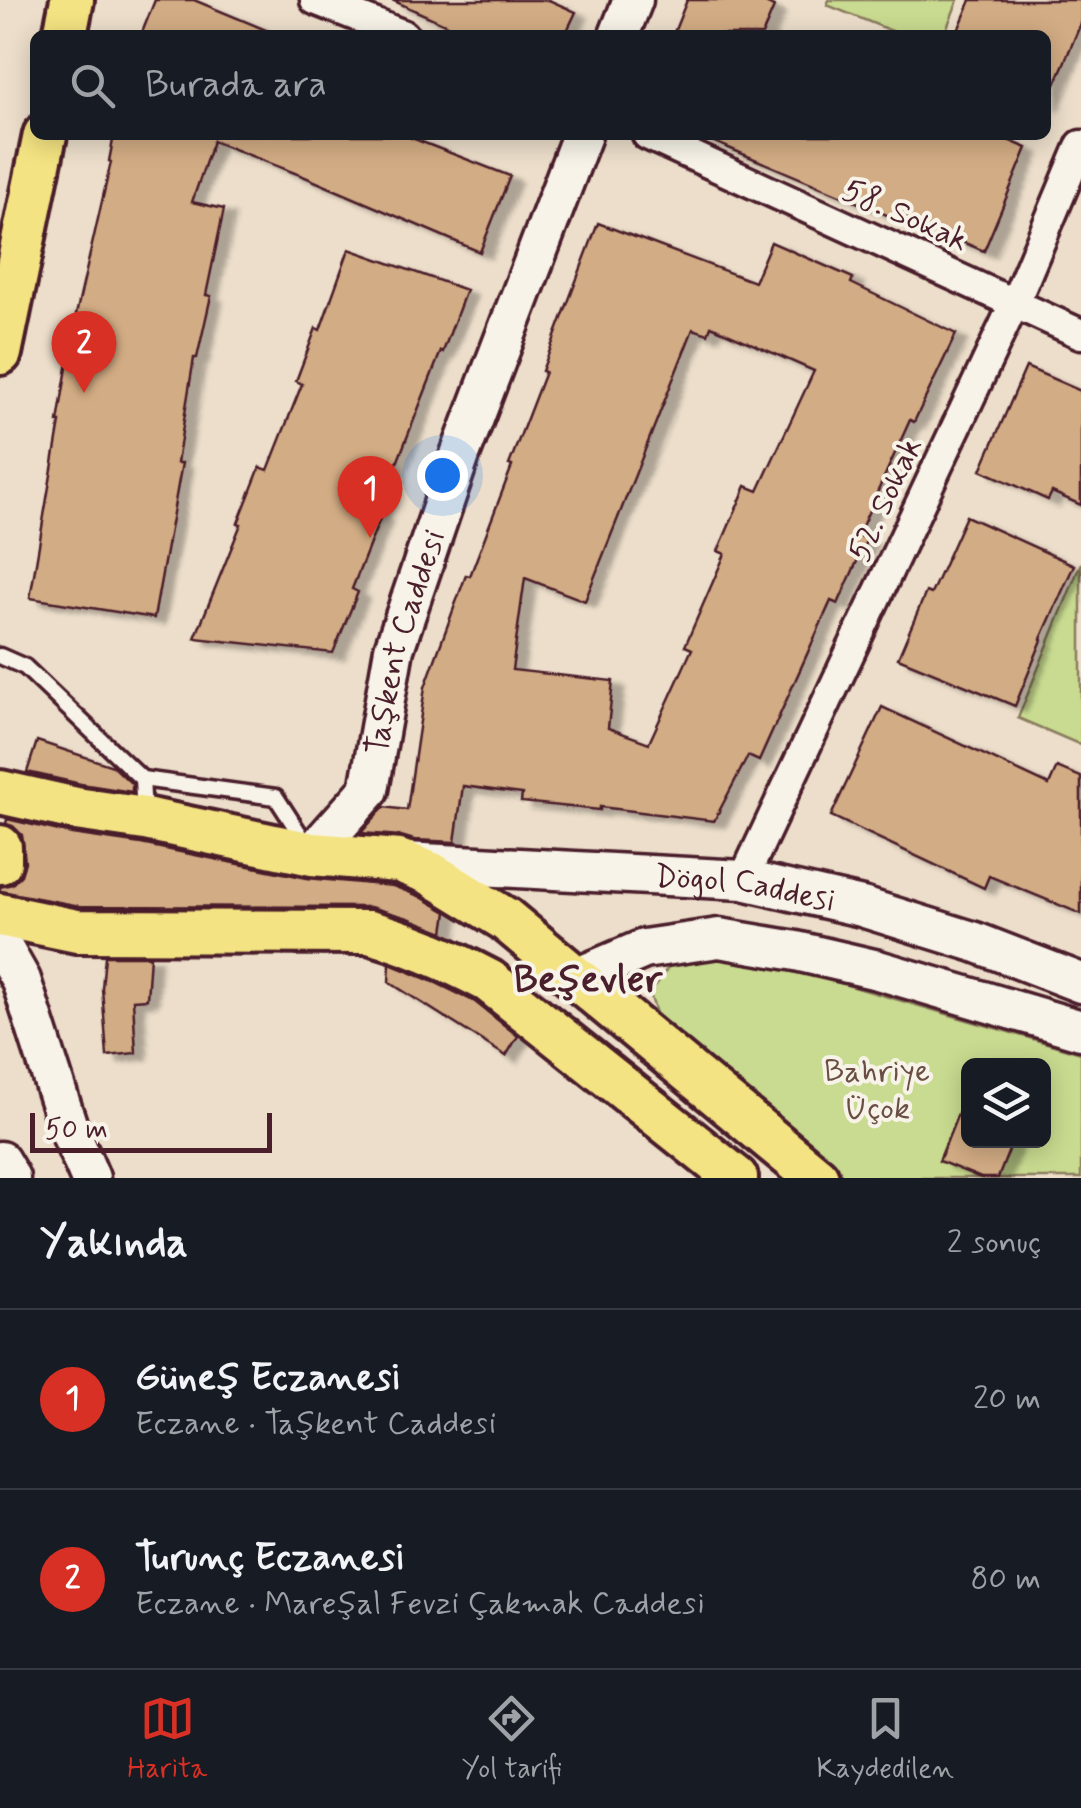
<!DOCTYPE html>
<html lang="tr">
<meta charset="utf-8">
<style>
:root{--surface:#171b24;--page:#242831;--text:#f1f3f6;--muted:#9ea1a6;--line:#363941;--accent:#d93025}
body{margin:0;font-family:Mynerve,sans-serif;background:var(--page);color:var(--text)}
.controls{position:absolute;right:30px;bottom:30px;display:grid;overflow:hidden;border-radius:15px;box-shadow:0 5px 25px #0003}
.controls button{width:90px;height:90px;display:grid;place-items:center;padding:0;border:0;border-bottom:2px solid var(--line);background:var(--surface);color:var(--text);font:50px sans-serif}
.scale{position:absolute;left:30px;bottom:25px;width:242px;box-sizing:border-box;padding-left:10px;border:5px solid #4a1f2b;border-top:0;font-size:28px;line-height:35px;white-space:nowrap;color:#4a1f2b;-webkit-text-stroke:8px #f7f3e8;paint-order:stroke}
.you{position:absolute;left:442px;top:475px;width:35px;height:35px;margin:-25px;border:8px solid #fff;border-radius:50%;background:#1a73e8;box-shadow:0 0 0 15px #1a73e833}
.badge{display:grid;place-items:center;width:65px;height:65px;border-radius:50%;background:var(--accent);color:#fff;font-size:32px;font-weight:700}
.pin{position:absolute;translate:-50% -82px;filter:drop-shadow(0 2px 5px #0008)}
.pin::after{content:'';position:absolute;top:52px;width:35px;height:30px;background:inherit;clip-path:polygon(0 0,100% 0,50% 100%)}
.list{margin:0;padding:0;list-style:none}
h2{display:flex;justify-content:space-between;align-items:center;height:130px;margin:0;padding:0 40px;font-size:42px}
h2 small{font-size:32px;font-weight:400;color:var(--muted)}
.list li{display:grid;grid-template-columns:65px 1fr auto;gap:30px;align-items:center;box-sizing:border-box;height:180px;padding:0 40px;border-top:2px solid var(--line)}
.list b{display:block;font-size:38px;white-space:nowrap}
.list p{margin:0;font-size:32px;white-space:nowrap;color:var(--muted)}
.list em{font-size:32px;font-style:normal;color:var(--muted)}
.icon{flex:none;width:55px;height:55px;fill:none;stroke:currentColor;stroke-width:2;stroke-linecap:round;stroke-linejoin:round}
.map{position:relative;flex:none;width:1081px;height:1178px;overflow:hidden}
.search{position:absolute;background:var(--surface);box-shadow:0 5px 25px #0003;left:30px;right:30px;top:30px;height:110px;display:flex;align-items:center;gap:25px;box-sizing:border-box;padding:0 35px;border-radius:15px;color:var(--muted);font-size:38px}
.sheet{height:490px;background:var(--surface)}
nav{display:flex;justify-content:space-around;align-items:center;box-sizing:border-box;height:140px;border-top:2px solid var(--line);background:var(--surface);font-size:28px;color:var(--muted)}
nav a{display:grid;justify-items:center;gap:5px}
nav .on{color:var(--accent)}
.map>svg:first-child{display:block}
.green{fill:#c9db90;stroke:#8a7d5e;stroke-width:2.5;fill-rule:evenodd}
.building{fill:#d2ac84;stroke:#4a1f2b;stroke-width:2.5;fill-rule:evenodd;filter:url(#shadow)}
.lines{fill:none;stroke-linecap:round;stroke-linejoin:round}
.lane-casing{stroke:#4a1f2b;stroke-width:21}
.street-casing{stroke:#4a1f2b;stroke-width:35}
.secondary-casing{stroke:#4a1f2b;stroke-width:45}
.primary-casing{stroke:#4a1f2b;stroke-width:50}
.lane{stroke:#f7f3e8;stroke-width:14}
.street{stroke:#f7f3e8;stroke-width:28}
.secondary{stroke:#f7f3e8;stroke-width:38}
.primary{stroke:#f4e382;stroke-width:42}
.labels{text-anchor:middle;stroke-width:8;stroke-linejoin:round;paint-order:stroke}
.street-label{font-size:32px;fill:#4a1f2b;stroke:#f7f3e8}
.park-label{font-size:32px;fill:#6a4e44;stroke:#f7f3e8}
.quarter-label{font-size:38px;font-weight:bold;fill:#4a1f2b;stroke:#f7f3e8}
</style>
<div class="map">
<svg width="1081" height="1178" viewBox="0 0 1081 1178">
<defs>
<filter id="shadow"><feDropShadow dx="11" dy="6" stdDeviation="2.5" flood-color="#0004"/></filter>
</defs>
<rect width="100%" height="100%" fill="#ecdeca"/>
<filter id="ink" filterUnits="userSpaceOnUse"><feTurbulence type="fractalNoise" baseFrequency=".01" numOctaves="2"/><feDisplacementMap in="SourceGraphic" scale="20" xChannelSelector="R" yChannelSelector="G"/><feConvolveMatrix kernelMatrix="1 2 1 2 8 2 1 2 1" color-interpolation-filters="sRGB"/></filter>
<g filter="url(#ink)">
<g class="green">
<path d="M829 0H958L944 35H902L827 5Z"/>
<path d="M1081 563V745L1018 718Z"/>
<path d="M694 955 761 960 1081 1053V1178H843L661 1029 650 994 669 966ZM968 1066H1044V1140H968Z"/>
</g>
<g class="building">
<path d="M155 0H194L278 35H141Z"/>
<path d="M392 0H549L576 12 565 35H453L456 29Z"/>
<path d="M687 0H759L774 7 762 35H673Z"/>
<path d="M971 0H1081V23L1046 106V35H956Z"/>
<path d="M114 135H404L510 176 480 252 305 177 213 141 192 202 224 209 206 295 211 296 197 358H194L177 463H182L154 618 30 598 60 422H58L75 319 111 162 109 161Z"/>
<path d="M698 135H996L1027 148 984 251 898 215 896 219Z"/>
<path d="M598 223 754 282 771 242 853 278 851 283 956 334 914 422 910 420 858 535 867 539 838 604 831 601 759 761 748 756 714 821 600 807V810L521 802 522 794 463 786 455 842 414 840 401 836 361 833 384 807 407 810 425 687 466 575 470 576 512 466 509 465 545 372 542 371ZM711 326 814 371 758 491 746 486 718 551 725 554 685 646 692 649 649 743 608 728 613 681 512 670 525 578 585 601 693 329 708 334Z"/>
<path d="M349 249 466 290 443 352 441 351 377 514 381 516 352 589 358 592 333 653 195 638 241 524 238 523 260 467 268 470 302 384 296 381 316 328 320 330Z"/>
<path d="M1026 367 1081 391V505L1052 492 1048 500 981 470Z"/>
<path d="M966 516 1074 565 1041 639 1042 640 1015 706 898 658 926 592 931 594Z"/>
<path d="M882 707 1049 785 1057 767 1081 777V914L989 876 984 888 831 816Z"/>
<path d="M37 741 113 766 132 784V792L81 784 27 772Z"/>
<path d="M7 819 72 834 141 844 307 878 393 886 419 896 447 912 444 932 408 918 370 907 80 906 0 891V887L12 884 21 875 25 862 22 835 13 826 6 824Z"/>
<path d="M105 956H150L147 999 133 1000 136 1053 107 1056 102 988Z"/>
<path d="M390 964 434 982 475 1002 518 1036 506 1056 389 982Z"/>
<path d="M967 1091 968 1140H1013L998 1178H981L939 1161Z"/>
</g>
<g class="lines">
<defs>
<g id="lane">
<path d="M0 656 25 667 142 779 144 814"/>
<path d="M142 779 276 797 305 842"/>
</g>
<g id="street">
<path d="M315 0 404 35"/>
<path d="M647 135 1081 334"/>
<path d="M743 880 1015 302 1081 145"/>
</g>
<g id="secondary">
<path d="M619 35 633 0"/>
<path id="s1" d="M312 854 369 790 394 649 460 455 582 135"/>
<path id="s2" d="M405 862 743 880 862 907 975 942 1081 983"/>
<path d="M0 943 21 980 68 1127 90 1178"/>
<path d="M576 978 644 949 719 938 796 951 878 970 1081 1030"/>
<path d="M0 1161 10 1178"/>
</g>
<g id="primary">
<path d="M65 35 72 0"/>
<path d="M0 353 45 135"/>
<path d="M0 792 76 809 145 819 312 854 399 861 430 873 505 919 817 1178"/>
<path d="M0 847V862"/>
<path d="M0 915 77 931 369 932C411 943 449 960 489 981L736 1178"/>
</g>
</defs>
<use href="#lane" class="lane-casing"/>
<use href="#street" class="street-casing"/>
<use href="#secondary" class="secondary-casing"/>
<use href="#primary" class="primary-casing"/>
<use href="#lane" class="lane"/>
<use href="#street" class="street"/>
<use href="#secondary" class="secondary"/>
<use href="#primary" class="primary"/>
</g>
</g>
<g class="labels">
<g class="street-label">
<text transform="translate(906 214) rotate(24)" y="11">58. Sokak</text>
<text transform="translate(884 499) rotate(-65)" y="11">52. Sokak</text>
<text dy="11" stroke="none"><textPath href="#s1" startOffset="238">Taşkent Caddesi</textPath></text>
<text dy="11" stroke="none"><textPath href="#s2" startOffset="342">Dögol Caddesi</textPath></text>
</g>
<g class="park-label">
<text x="877" y="1081">Bahriye<tspan x="877" dy="37">Üçok</tspan></text>
</g>
<g class="quarter-label">
<text x="588" y="991">Beşevler</text>
</g>
</g>
</svg>
<div class="controls">
<button><svg class="icon" aria-label="layers" viewBox="0 0 24 24"><path d="M12 4l9 5-9 5-9-5zM3 14l9 5 9-5"/></svg></button>
</div>
<div class="scale">50 m</div>
<div class="you"></div>
<div class="pin badge" style="left:370px;top:538px">1</div>
<div class="pin badge" style="left:84px;top:393px">2</div>
<div class="search"><svg class="icon" aria-label="search" viewBox="0 0 24 24"><circle cx="10" cy="10" r="6"/><path d="M15 15l6 6"/></svg>Burada ara</div>
</div>
<section class="sheet">
<h2>Yakında<small>2 sonuç</small></h2>
<ul class="list">
<li><span class="badge">1</span><div><b>Güneş Eczanesi</b><p>Eczane · Taşkent Caddesi</p></div><em>20 m</em></li>
<li><span class="badge">2</span><div><b>Turunç Eczanesi</b><p>Eczane · Mareşal Fevzi Çakmak Caddesi</p></div><em>80 m</em></li>
</ul>
</section>
<nav>
<a class="on"><svg class="icon" aria-label="map" viewBox="0 0 24 24"><path d="M3 6l6-2 6 2 6-2v14l-6 2-6-2-6 2zM9 4v14M15 6v14"/></svg>Harita</a>
<a><svg class="icon" aria-label="directions" viewBox="0 0 24 24"><path d="M12 3l9 9-9 9-9-9zM9 14v-3h6M13 9l2 2-2 2"/></svg>Yol tarifi</a>
<a><svg class="icon" aria-label="saved" viewBox="0 0 24 24"><path d="M7 4h10v16l-5-4-5 4z"/></svg>Kaydedilen</a>
</nav>
